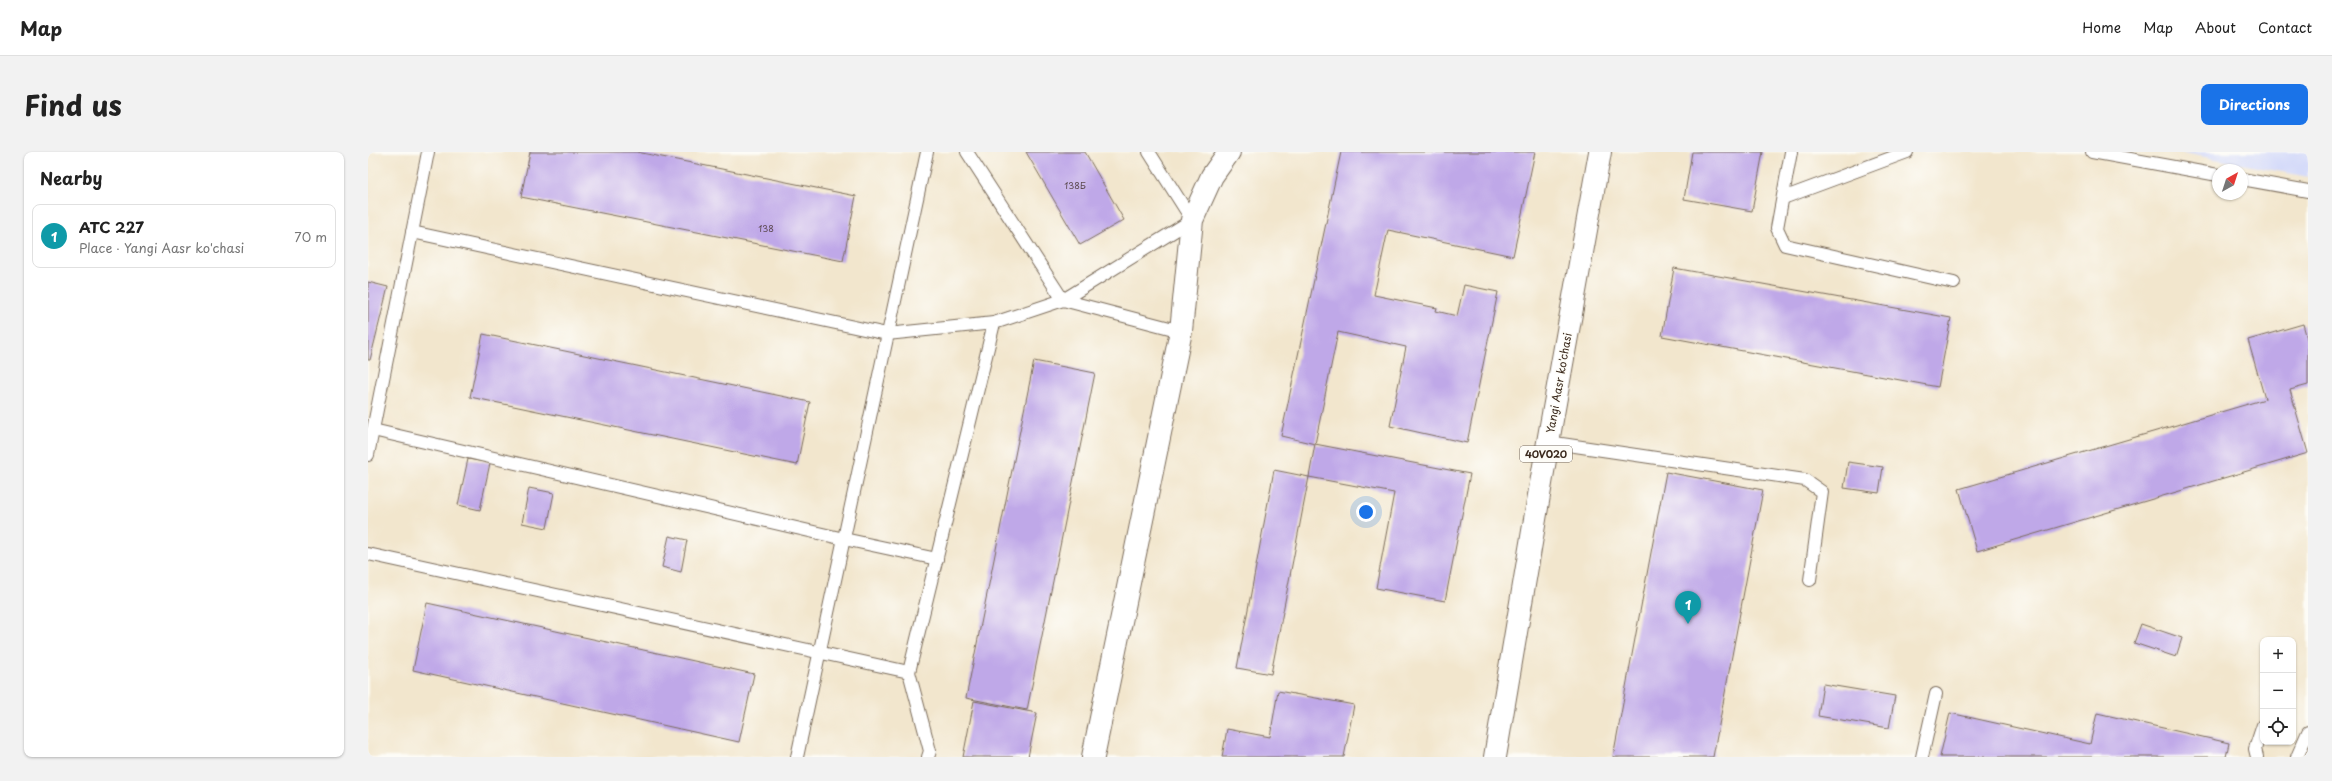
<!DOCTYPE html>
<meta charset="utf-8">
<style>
:root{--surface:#fff;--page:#f2f2f2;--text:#222;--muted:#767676;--line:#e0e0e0;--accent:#1a73e8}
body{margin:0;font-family:"Playpen Sans",sans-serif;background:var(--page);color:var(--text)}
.controls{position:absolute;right:12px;bottom:12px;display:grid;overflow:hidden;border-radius:8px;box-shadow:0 1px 3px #0004}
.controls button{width:36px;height:36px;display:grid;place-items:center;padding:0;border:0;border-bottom:1px solid var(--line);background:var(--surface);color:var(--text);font:20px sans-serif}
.compass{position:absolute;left:1844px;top:12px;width:36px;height:36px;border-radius:50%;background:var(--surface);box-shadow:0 1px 3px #0004;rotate:39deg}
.you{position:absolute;left:998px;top:360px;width:14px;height:14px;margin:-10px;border:3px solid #fff;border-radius:50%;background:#1a73e8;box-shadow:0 0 0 6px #1a73e833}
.badge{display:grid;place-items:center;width:26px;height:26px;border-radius:50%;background:var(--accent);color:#fff;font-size:13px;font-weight:700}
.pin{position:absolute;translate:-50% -33px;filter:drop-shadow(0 1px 2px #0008)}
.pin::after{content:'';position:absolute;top:21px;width:14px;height:12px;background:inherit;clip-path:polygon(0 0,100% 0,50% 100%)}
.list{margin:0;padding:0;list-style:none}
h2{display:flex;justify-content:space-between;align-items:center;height:52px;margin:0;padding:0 16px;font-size:17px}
h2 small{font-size:13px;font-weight:400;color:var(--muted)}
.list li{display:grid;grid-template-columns:26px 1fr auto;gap:12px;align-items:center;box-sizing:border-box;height:64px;margin:0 8px 8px;padding:0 8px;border:1px solid var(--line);border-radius:8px}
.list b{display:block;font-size:15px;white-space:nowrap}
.list p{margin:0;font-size:13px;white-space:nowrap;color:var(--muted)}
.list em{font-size:13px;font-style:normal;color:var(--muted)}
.icon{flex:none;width:22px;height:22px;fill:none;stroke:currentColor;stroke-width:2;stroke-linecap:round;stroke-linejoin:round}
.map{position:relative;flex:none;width:1940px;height:605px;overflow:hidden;border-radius:8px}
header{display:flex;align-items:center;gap:24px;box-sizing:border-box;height:56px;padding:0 20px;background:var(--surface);border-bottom:1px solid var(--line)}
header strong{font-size:19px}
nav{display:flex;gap:22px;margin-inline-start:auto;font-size:14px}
.intro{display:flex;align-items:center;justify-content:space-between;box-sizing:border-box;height:96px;padding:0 24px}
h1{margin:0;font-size:28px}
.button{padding:10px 18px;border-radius:8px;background:var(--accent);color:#fff;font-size:14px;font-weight:700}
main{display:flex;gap:24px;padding:0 24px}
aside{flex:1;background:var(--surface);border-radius:8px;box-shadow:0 1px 3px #0004}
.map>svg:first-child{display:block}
.built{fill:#d3d9f9}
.building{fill:#bfa8e8}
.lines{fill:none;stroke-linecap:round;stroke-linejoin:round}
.service-casing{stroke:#7b6c5b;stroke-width:14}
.minor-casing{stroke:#7b6c5b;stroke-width:24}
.primary-casing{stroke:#7b6c5b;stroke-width:24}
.service{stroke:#fff;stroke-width:12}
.minor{stroke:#fff;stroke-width:22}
.primary{stroke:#fff;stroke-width:22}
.labels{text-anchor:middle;stroke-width:3;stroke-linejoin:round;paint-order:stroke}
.number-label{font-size:9px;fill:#5c4a50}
.shield{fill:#fdfcf7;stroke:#75695f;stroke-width:1}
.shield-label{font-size:10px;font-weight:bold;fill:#3b2a1e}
.street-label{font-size:11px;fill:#3b2a1e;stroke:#fdfcf7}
</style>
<header>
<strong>Map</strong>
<nav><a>Home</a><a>Map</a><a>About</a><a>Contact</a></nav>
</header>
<div class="intro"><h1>Find us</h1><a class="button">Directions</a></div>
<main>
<aside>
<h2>Nearby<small></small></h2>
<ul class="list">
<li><span class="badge" style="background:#0f9aa8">1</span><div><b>АТС 227</b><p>Place · Yangi Aasr ko'chasi</p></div><em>70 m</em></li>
</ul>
</aside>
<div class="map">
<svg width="1940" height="605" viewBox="0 0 1940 605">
<rect width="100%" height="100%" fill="#fdfcf7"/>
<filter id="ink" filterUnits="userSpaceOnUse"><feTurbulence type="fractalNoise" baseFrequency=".025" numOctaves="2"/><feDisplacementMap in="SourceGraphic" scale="8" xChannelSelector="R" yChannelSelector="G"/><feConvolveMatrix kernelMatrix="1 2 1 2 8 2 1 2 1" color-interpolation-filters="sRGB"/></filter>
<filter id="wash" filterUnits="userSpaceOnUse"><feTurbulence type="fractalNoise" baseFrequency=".012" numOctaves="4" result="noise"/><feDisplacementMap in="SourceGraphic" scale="16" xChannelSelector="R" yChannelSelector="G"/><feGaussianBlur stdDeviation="0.9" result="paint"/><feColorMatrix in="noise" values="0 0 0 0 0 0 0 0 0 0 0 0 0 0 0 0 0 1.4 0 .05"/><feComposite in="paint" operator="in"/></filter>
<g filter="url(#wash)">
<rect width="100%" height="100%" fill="#f2e6cd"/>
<path class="built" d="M1811 0H1940V25Z"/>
<g id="blocks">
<g class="building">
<path d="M162 0H269L488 44 475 109 153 45Z"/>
<path d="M658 0H717L756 68 712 93Z"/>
<path d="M973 0H1167L1145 104 1020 78 1006 143 1069 156 1068 159 1089 164 1096 133 1130 140 1099 291 1022 274 1038 195 970 180 947 292 913 284Z"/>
<path d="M1324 0H1395L1384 59 1316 47Z"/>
<path d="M1306 116 1583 166 1570 235 1294 184Z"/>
<path d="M0 130 20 135 2 208H0Z"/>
<path d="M1935 172 1940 190V233L1922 238 1940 301 1609 399 1591 337 1897 247 1880 188Z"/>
<path d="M115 182 442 250 429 313 102 245Z"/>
<path d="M666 209 727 221 659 558 598 546Z"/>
<path d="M947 292 1102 322 1077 449 1008 436 1026 341 941 325 903 522 869 516 906 318 941 325Z"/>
<path d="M100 307 122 311 112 358 90 353Z"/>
<path d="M1480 310 1515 315 1511 341 1476 336Z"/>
<path d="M1298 320 1395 338 1345 605H1245Z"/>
<path d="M161 336 186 341 179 376 154 371Z"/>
<path d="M301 384 319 388 313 420 294 415Z"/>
<path d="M59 451 386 522 371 590 45 518Z"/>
<path d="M1773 472 1814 486 1808 505 1766 491Z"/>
<path d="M1455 532 1527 544 1521 576 1450 564Z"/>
<path d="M910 539 986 553 976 605H854L859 577 902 585Z"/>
<path d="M606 549 669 561 660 605H595Z"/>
<path d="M1582 561 1722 592 1729 561 1861 591 1858 605H1572Z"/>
</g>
</g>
</g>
<g filter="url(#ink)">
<use href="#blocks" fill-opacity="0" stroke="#7b6c5b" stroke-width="1"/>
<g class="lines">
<defs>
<g id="service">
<path d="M599 0 695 148 824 68 781 0"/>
<path d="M1423 0 1409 76 1417 93 1586 131"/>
<path d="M1724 0 1850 23"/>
<path d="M1874 27 1940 39"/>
<path d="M1415 46 1539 0"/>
<path d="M44 80 519 182 626 171 695 148 813 179"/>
<path d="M5 278 476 387 569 407"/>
<path d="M1180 290 1437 328 1454 340 1442 428"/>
<path d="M0 303 60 0"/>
<path d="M0 402 541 520"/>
<path d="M429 605 559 0"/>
<path d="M560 605 562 599 541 520 626 171"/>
<path d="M1554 605 1568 542"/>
<path d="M1889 605 1887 597 1895 573"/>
<path d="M1929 605 1940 580"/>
</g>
<path id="minor" d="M725 605 813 179 824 68 844 24 861 0"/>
<path id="primary" d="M1127 605 1180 290 1232 0"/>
</defs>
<use href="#service" class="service-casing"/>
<use href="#minor" class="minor-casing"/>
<use href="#primary" class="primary-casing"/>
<use href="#service" class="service"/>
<use href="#minor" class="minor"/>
<use href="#primary" class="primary"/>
</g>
</g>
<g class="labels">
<g class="number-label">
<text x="707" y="37">138Б</text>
<text x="398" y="80">138</text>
</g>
<rect class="shield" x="1152" y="294" width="52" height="16" rx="3"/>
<g class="shield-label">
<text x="1178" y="306">40V020</text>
</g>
<g class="street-label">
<text transform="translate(1191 231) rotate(-80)" y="4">Yangi Aasr ko'chasi</text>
</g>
</g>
</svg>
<div class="controls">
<button>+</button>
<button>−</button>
<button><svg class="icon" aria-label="locate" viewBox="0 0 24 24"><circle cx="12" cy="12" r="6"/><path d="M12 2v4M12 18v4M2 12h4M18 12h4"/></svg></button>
</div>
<svg class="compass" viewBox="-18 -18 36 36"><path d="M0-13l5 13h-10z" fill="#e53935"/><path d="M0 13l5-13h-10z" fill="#767676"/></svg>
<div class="you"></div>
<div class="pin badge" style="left:1320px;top:472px;background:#0f9aa8">1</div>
</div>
</main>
